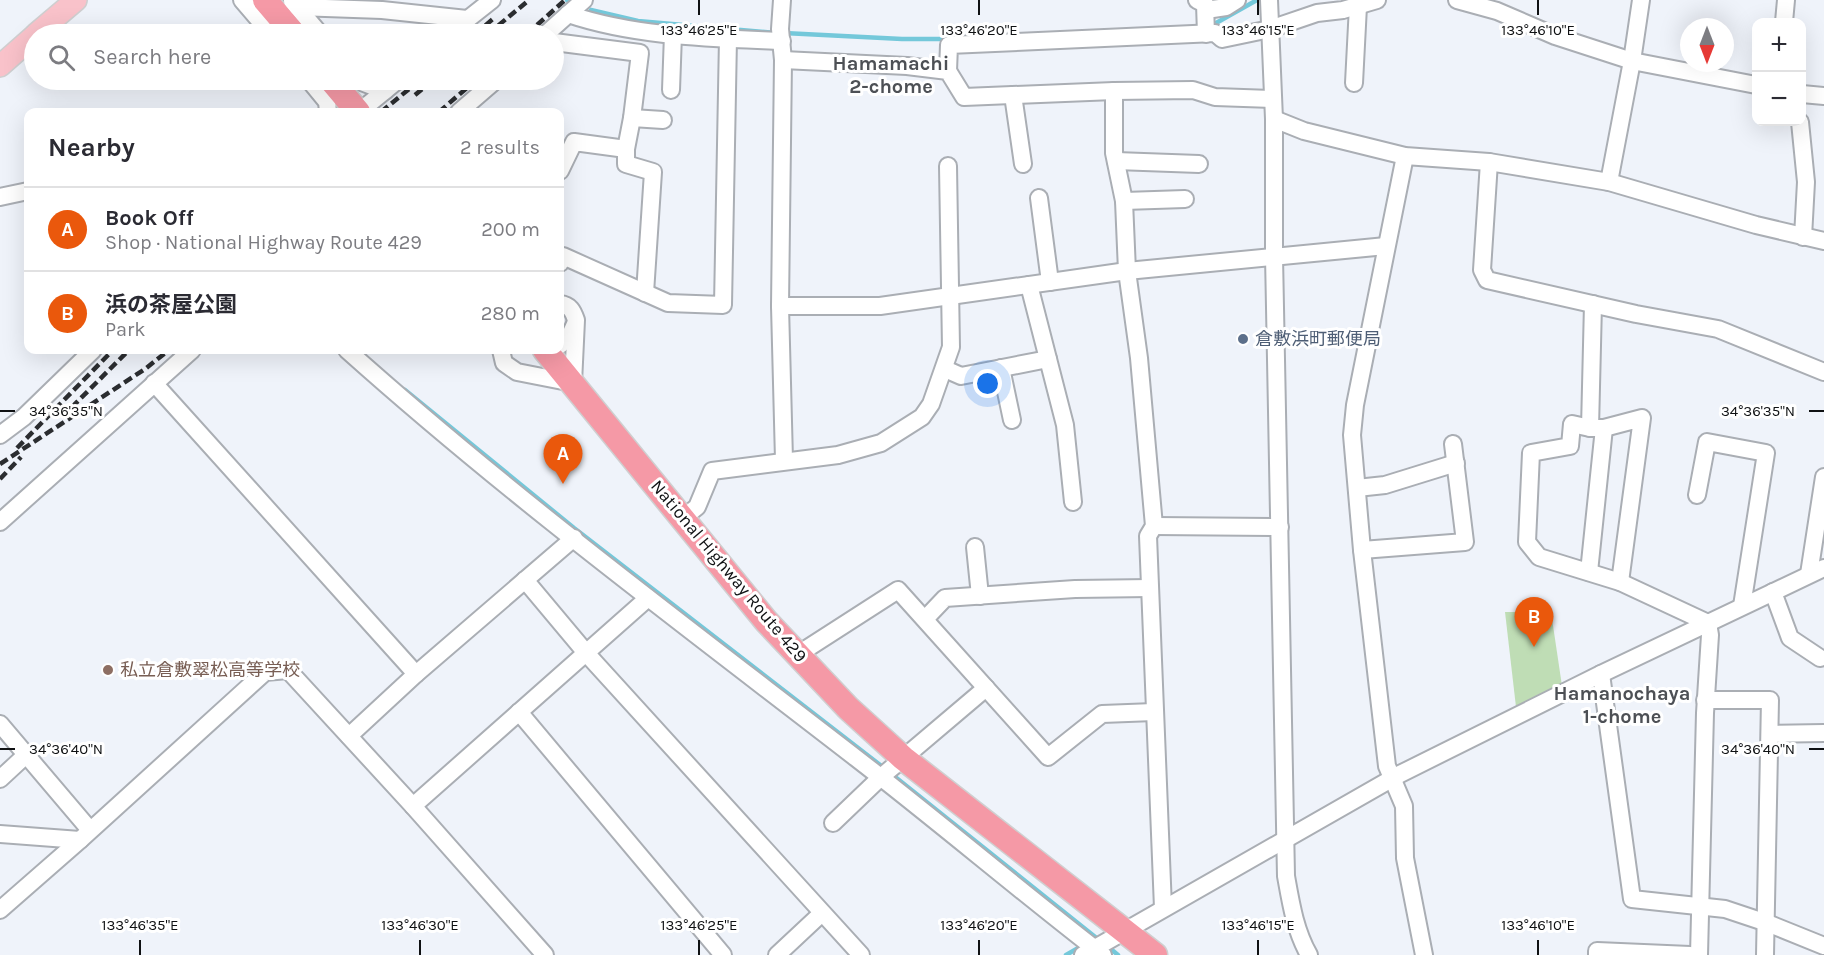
<!DOCTYPE html>
<meta charset="utf-8">
<style>
:root{--surface:#fff;--page:#f2f2f3;--text:#2b2b33;--muted:#7c7c81;--line:#e1e1e2;--accent:#ea580c}
body{margin:0;font-family:Karla,"Noto Sans JP",sans-serif;background:var(--page);color:var(--text)}
.controls{position:absolute;right:18px;top:18px;display:grid;overflow:hidden;border-radius:12px;box-shadow:0 6px 24px #0002}
.controls button{width:54px;height:54px;display:grid;place-items:center;padding:0;border:0;border-bottom:2px solid var(--line);background:var(--surface);color:var(--text);font:30px sans-serif}
.compass{position:absolute;left:1680px;top:18px;width:54px;height:54px;border-radius:50%;background:var(--surface);box-shadow:0 6px 24px #0002;rotate:180deg}
.you{position:absolute;left:988px;top:384px;width:21px;height:21px;margin:-15px;border:4px solid #fff;border-radius:50%;background:#1a73e8;box-shadow:0 0 0 9px #1a73e833}
.badge{display:grid;place-items:center;width:39px;height:39px;border-radius:50%;background:var(--accent);color:#fff;font-size:20px;font-weight:700}
.pin{position:absolute;translate:-50% -50px;filter:drop-shadow(0 2px 3px #0008)}
.pin::after{content:'';position:absolute;top:32px;width:21px;height:18px;background:inherit;clip-path:polygon(0 0,100% 0,50% 100%)}
.list{margin:0;padding:0;list-style:none}
h2{display:flex;justify-content:space-between;align-items:center;height:78px;margin:0;padding:0 24px;font-size:26px}
h2 small{font-size:20px;font-weight:400;color:var(--muted)}
.list li{display:grid;grid-template-columns:39px 1fr auto;gap:18px;align-items:center;box-sizing:border-box;height:84px;padding:0 24px;border-top:2px solid var(--line)}
.list b{display:block;font-size:22px;white-space:nowrap}
.list p{margin:0;font-size:20px;white-space:nowrap;color:var(--muted)}
.list em{font-size:20px;font-style:normal;color:var(--muted)}
.icon{flex:none;width:33px;height:33px;fill:none;stroke:currentColor;stroke-width:2;stroke-linecap:round;stroke-linejoin:round}
.map{position:relative;flex:none;width:1824px;height:955px;overflow:hidden}
.search{position:absolute;background:var(--surface);box-shadow:0 6px 24px #0002;left:24px;top:24px;width:540px;height:66px;display:flex;align-items:center;gap:15px;box-sizing:border-box;padding:0 21px;border-radius:33px;color:var(--muted);font-size:22px}
.panel{position:absolute;background:var(--surface);box-shadow:0 6px 24px #0002;left:24px;top:108px;width:540px;height:246px;border-radius:12px}
.map>svg:first-child{display:block}
.green{fill:#bfddb5}
.lines{fill:none;stroke-linecap:round;stroke-linejoin:round}
.stream{stroke:#74c8da;stroke-width:4.5}
.minor-casing{stroke:#aaaeb4;stroke-width:20}
.major-casing{stroke:#cfcfd0;stroke-width:24}
.highway-casing{stroke:#cfcfd0;stroke-width:27}
.minor{stroke:#fff;stroke-width:16}
.major{stroke:#f9c2ca;stroke-width:21}
.highway{stroke:#f599a6;stroke-width:24}
.rail{stroke:#2b2d30;stroke-width:4.5;stroke-dasharray:9 4.5;stroke-linecap:butt}
.ticks{fill:none;stroke:#0f1113;stroke-width:2}
.service-dot{fill:#5c6f8a;stroke:#fff;stroke-width:2}
.education-dot{fill:#8d6e63;stroke:#fff;stroke-width:2}
.labels{text-anchor:middle;stroke-width:6;stroke-linejoin:round;paint-order:stroke}
.service-label{font-size:18px;fill:#4e5e75;stroke:#fff;text-anchor:start}
.street-label{font-size:18px;fill:#0f1113;stroke:#fff}
.education-label{font-size:18px;fill:#785e54;stroke:#fff;text-anchor:start}
.neighbourhood-label{font-size:20px;font-weight:bold;fill:#4d5055;stroke:#fff}
.ticks-label{font-size:15px;text-anchor:middle;fill:#0f1113;stroke:#fff;stroke-width:6;stroke-linejoin:round;paint-order:stroke}
</style>
<div class="map">
<svg width="1824" height="955" viewBox="0 0 1824 955">
<rect width="100%" height="100%" fill="#eff3fa"/>
<path class="green" d="M1505 612H1551L1562 686 1516 707Z"/>
<g class="lines">
<g class="stream">
<path d="M567 0 570 1"/>
<path d="M591 10 638 21 776 33"/>
<path d="M1209 27 1257 0"/>
<path d="M784 33 902 39H950"/>
<path d="M405 390 574 528 884 768 1099 940"/>
<path d="M1106 945 1118 955"/>
<path d="M1066 955 1080 947"/>
</g>
<defs>
<g id="minor">
<path d="M242 0 271 34"/>
<path d="M782 0 780 29 783 60 780 306H880L1127 271 1386 246"/>
<path d="M1197 0 1205 4 1206 34"/>
<path d="M1269 0 1274 119V256L1286 876C1291 904 1295 930 1309 955"/>
<path d="M1457 0 1497 11 1555 36 1632 61 1756 85"/>
<path d="M292 1 320 34"/>
<path d="M297 7 382 10 467 19"/>
<path d="M1206 10 1226 7 1237 0"/>
<path d="M568 14C636 37 711 38 782 41"/>
<path d="M1784 22 1786 0"/>
<path d="M449 34 492 0"/>
<path d="M546 34 584 0"/>
<path d="M554 42 640 53 632 118 626 149 574 142 560 171"/>
<path d="M783 60 907 66 948 71 964 97 1114 91 1193 90 1215 97 1273 99"/>
<path d="M948 71 949 45 1215 33 1222 39 1270 29 1317 13 1343 10 1377 0"/>
<path d="M309 80 327 102 328 112"/>
<path d="M356 80 385 91"/>
<path d="M1354 83 1358 6"/>
<path d="M671 90 673 34"/>
<path d="M1114 91V153L1124 201 1127 271 1139 358 1154 526 1148 536 1163 908"/>
<path d="M1802 94 1824 96"/>
<path d="M1013 95 1023 164"/>
<path d="M359 112 398 80"/>
<path d="M459 112 496 80"/>
<path d="M632 118 663 120"/>
<path d="M1274 119 1304 131 1405 156 1489 162 1609 182 1756 225 1824 241"/>
<path d="M1800 122 1806 182 1803 237"/>
<path d="M626 149V164L653 172 645 293"/>
<path d="M1405 156 1355 405 1352 435 1362 550 1387 766 1404 806 1405 858 1424 955"/>
<path d="M1116 161 1199 164"/>
<path d="M1489 162 1482 270 1487 280 1636 314 1718 329 1824 372"/>
<path d="M1609 182 1632 61 1641 0"/>
<path d="M0 197 28 191"/>
<path d="M1039 198 1050 282"/>
<path d="M1124 201 1185 199"/>
<path d="M560 263 563 256 668 303 723 305 728 38"/>
<path d="M1029 285 1065 425 1073 502"/>
<path d="M1593 304 1590 428H1604L1642 418 1620 582"/>
<path d="M780 306 784 460"/>
<path d="M560 345 570 335 575 324"/>
<path d="M347 350C509 495 684 625 856 758 939 822 1020 891 1103 955"/>
<path d="M501 350 504 363 517 372 573 383 576 320C573 311 570 305 560 304"/>
<path d="M1001 368 1012 420"/>
<path d="M945 369 961 376 1048 359"/>
<path d="M154 383 416 674 349 736"/>
<path d="M1590 428 1572 424 1570 446 1531 453 1527 542 1539 557 1620 582 1708 623 1710 635 1705 713 1699 955"/>
<path d="M0 435 24 417 93 350"/>
<path d="M1357 488 1385 485 1456 463"/>
<path d="M1697 495 1707 442 1766 453 1742 606"/>
<path d="M683 518 697 507 712 471 838 455 881 443 922 417 931 404 951 347 948 166"/>
<path d="M0 522 192 350"/>
<path d="M1154 526 1280 527"/>
<path d="M975 547 980 596"/>
<path d="M1362 550 1465 542 1453 444"/>
<path d="M1589 572 1604 428"/>
<path d="M1809 574 1824 477"/>
<path d="M525 580 587 654 861 955"/>
<path d="M1773 592 1790 638 1820 658"/>
<path d="M925 619 945 598 1075 589 1150 588"/>
<path d="M797 655 898 590 1048 757 1102 714 1154 712"/>
<path d="M416 674 574 538"/>
<path d="M1601 674 1632 899 1725 909 1767 923 1824 946"/>
<path d="M1705 700H1770L1765 955"/>
<path d="M519 712 723 955"/>
<path d="M0 724 90 830"/>
<path d="M1770 734 1824 733"/>
<path d="M0 779 26 755"/>
<path d="M413 806 648 598"/>
<path d="M833 823 881 777 986 688"/>
<path d="M0 834 80 840"/>
<path d="M0 910 80 840 265 672 288 670 413 806 545 955"/>
<path d="M777 955 822 913"/>
<path d="M1083 955 1400 774 1601 674 1824 568"/>
<path d="M1597 955V951L1690 955"/>
</g>
<g id="major">
<path d="M36 34 76 0"/>
<path d="M0 66 34 36"/>
</g>
<g id="highway">
<path d="M265 0 294 34"/>
<path d="M331 80 358 112"/>
<path d="M545 350 766 621 848 708 903 758 1155 955"/>
</g>
</defs>
<use href="#minor" class="minor-casing"/>
<use href="#major" class="major-casing"/>
<use href="#highway" class="highway-casing"/>
<use href="#minor" class="minor"/>
<use href="#major" class="major"/>
<use href="#highway" class="highway"/>
<g class="rail">
<path d="M475 34 493 19"/>
<path d="M488 34 529 0"/>
<path d="M527 34 565 0"/>
<path d="M415 95 433 80"/>
<path d="M381 112 420 80"/>
<path d="M439 112 476 80"/>
<path d="M62 417 129 350"/>
<path d="M17 448 113 350"/>
<path d="M0 464 145 369 169 350"/>
<path d="M0 479 21 457"/>
</g>
</g>
<path class="ticks" d="M699 0V15M979 0V15M1258 0V15M1538 0V15M0 411H15M1809 411H1824M0 749H15M1809 749H1824M140 940V955M420 940V955M699 940V955M979 940V955M1258 940V955M1538 940V955"/>
<circle class="service-dot" cx="1243" cy="339" r="6"/>
<circle class="education-dot" cx="108" cy="670" r="6"/>
<g class="labels">
<g class="service-label">
<text x="1255" y="345">倉敷浜町郵便局</text>
</g>
<g class="street-label">
<text transform="translate(729 571) rotate(50)" y="6">National Highway Route 429</text>
</g>
<g class="education-label">
<text x="120" y="676">私立倉敷翠松高等学校</text>
</g>
<g class="neighbourhood-label">
<text x="891" y="70">Hamamachi<tspan x="891" dy="23">2-chome</tspan></text>
<text x="1622" y="700">Hamanochaya<tspan x="1622" dy="23">1-chome</tspan></text>
</g>
</g>
<g class="ticks-label">
<text x="699" y="35">133°46'25"E</text>
<text x="979" y="35">133°46'20"E</text>
<text x="1258" y="35">133°46'15"E</text>
<text x="1538" y="35">133°46'10"E</text>
<text x="1758" y="416">34°36'35"N</text>
<text x="66" y="416">34°36'35"N</text>
<text x="1758" y="754">34°36'40"N</text>
<text x="66" y="754">34°36'40"N</text>
<text x="140" y="930">133°46'35"E</text>
<text x="420" y="930">133°46'30"E</text>
<text x="699" y="930">133°46'25"E</text>
<text x="979" y="930">133°46'20"E</text>
<text x="1258" y="930">133°46'15"E</text>
<text x="1538" y="930">133°46'10"E</text>
</g>
</svg>
<div class="controls">
<button>+</button>
<button>−</button>
</div>
<svg class="compass" viewBox="-18 -18 36 36"><path d="M0-13l5 13h-10z" fill="#e53935"/><path d="M0 13l5-13h-10z" fill="#7c7c81"/></svg>
<div class="you"></div>
<div class="pin badge" style="left:563px;top:484px">A</div>
<div class="pin badge" style="left:1534px;top:647px">B</div>
<div class="search"><svg class="icon" aria-label="search" viewBox="0 0 24 24"><circle cx="10" cy="10" r="6"/><path d="M15 15l6 6"/></svg>Search here</div>
<section class="panel">
<h2>Nearby<small>2 results</small></h2>
<ul class="list">
<li><span class="badge">A</span><div><b>Book Off</b><p>Shop · National Highway Route 429</p></div><em>200 m</em></li>
<li><span class="badge">B</span><div><b>浜の茶屋公園</b><p>Park</p></div><em>280 m</em></li>
</ul>
</section>
</div>
